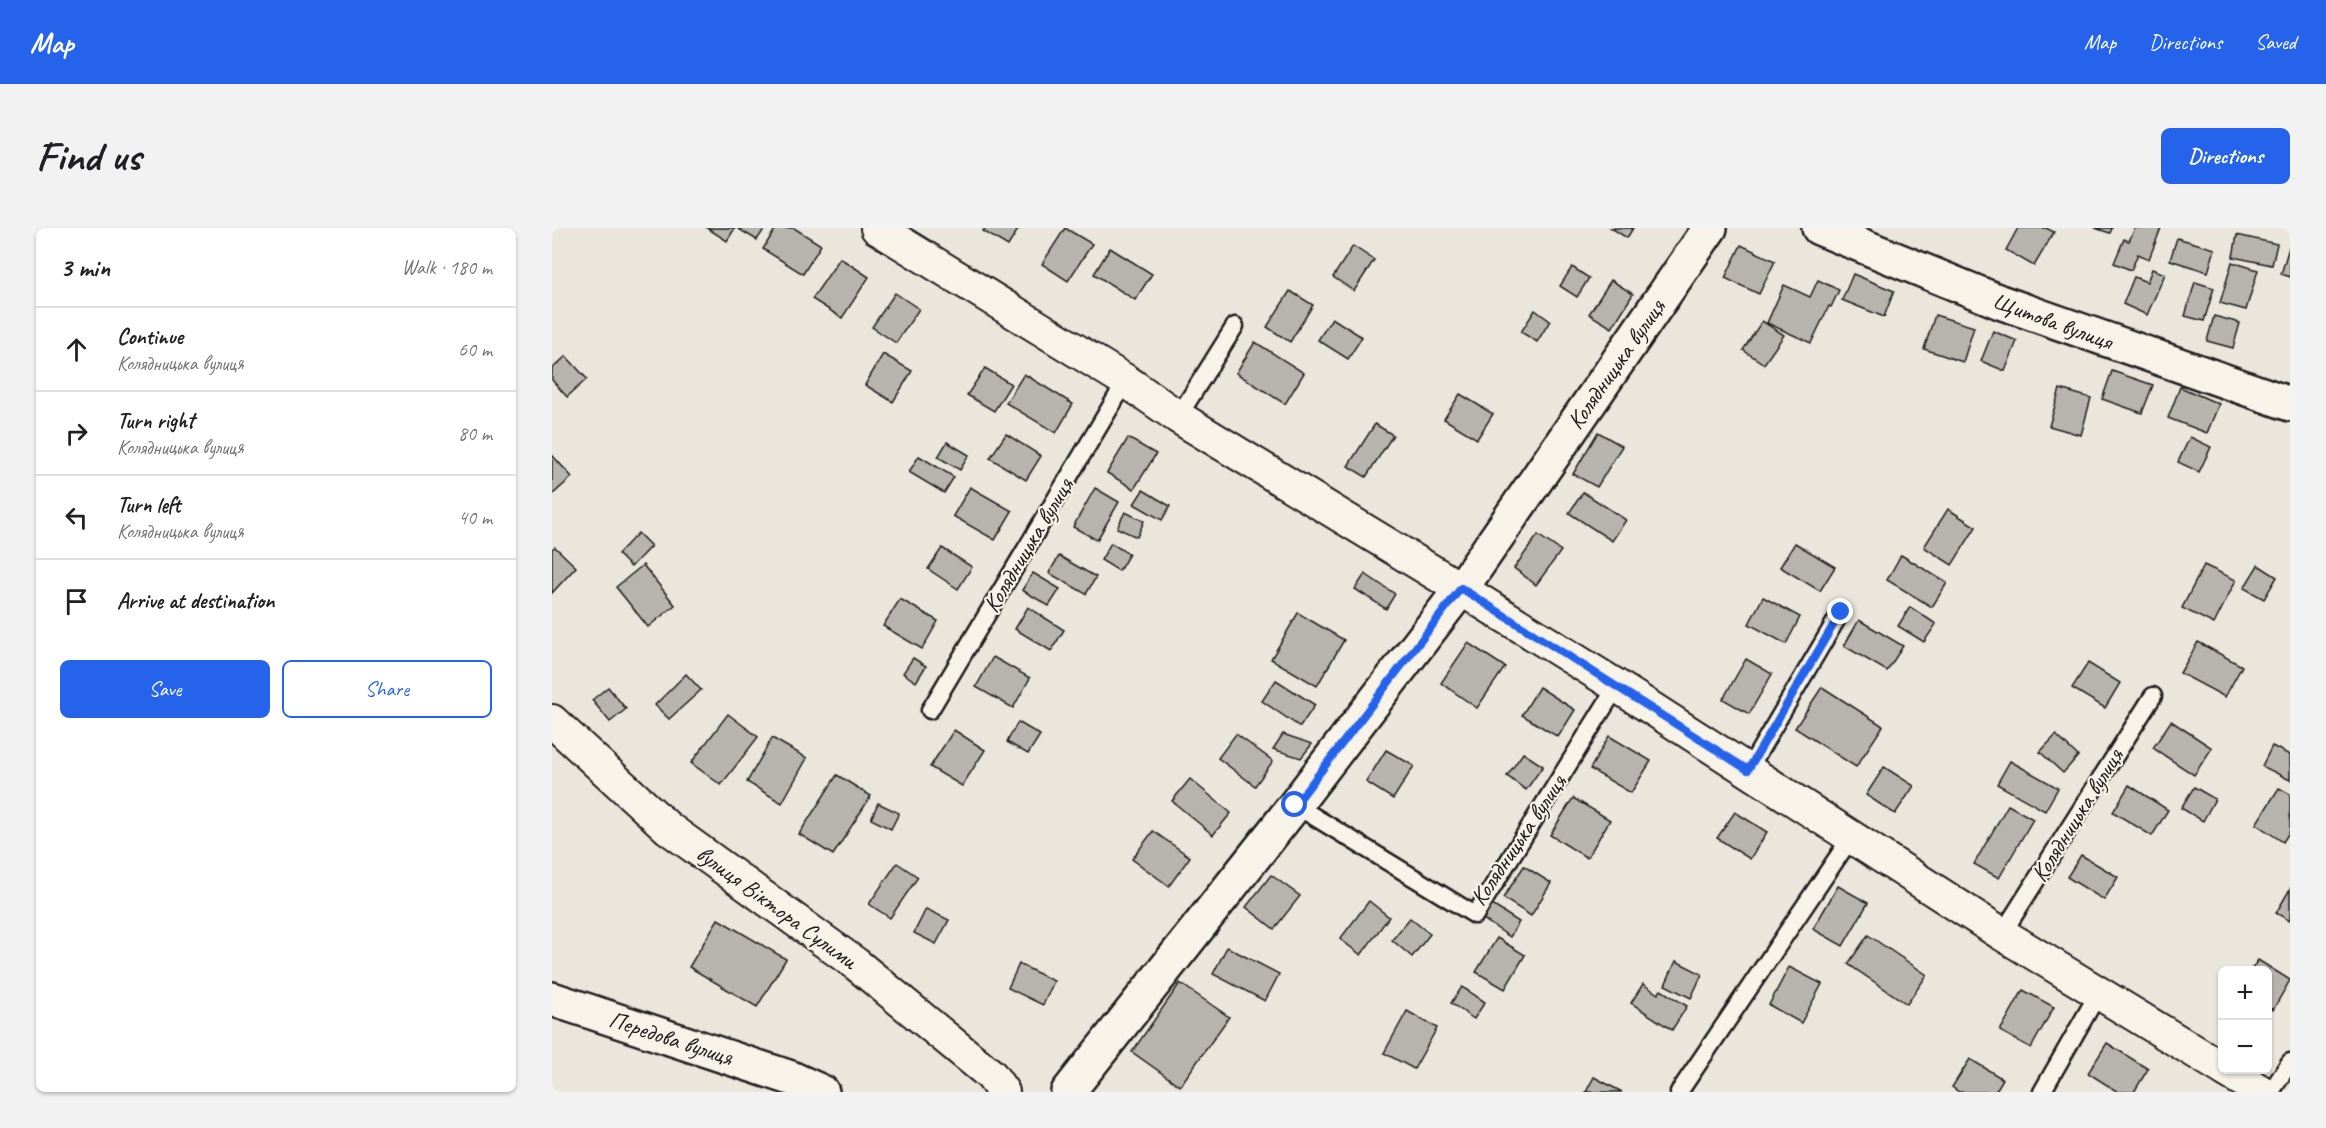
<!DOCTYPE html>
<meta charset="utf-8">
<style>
:root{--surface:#fff;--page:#f2f2f2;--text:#202124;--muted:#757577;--line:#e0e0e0;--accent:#2563eb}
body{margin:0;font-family:Caveat,sans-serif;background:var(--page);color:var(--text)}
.controls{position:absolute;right:18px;bottom:18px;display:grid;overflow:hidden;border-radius:9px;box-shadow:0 2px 4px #0004}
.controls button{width:54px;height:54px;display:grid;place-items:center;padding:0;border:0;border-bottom:2px solid var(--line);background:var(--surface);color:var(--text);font:30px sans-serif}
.stop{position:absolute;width:18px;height:18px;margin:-14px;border:4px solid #2563eb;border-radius:50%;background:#fff}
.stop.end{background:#2563eb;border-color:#fff;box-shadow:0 2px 6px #0008}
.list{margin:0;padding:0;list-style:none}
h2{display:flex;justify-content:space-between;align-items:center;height:78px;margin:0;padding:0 24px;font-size:26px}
h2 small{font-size:20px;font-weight:400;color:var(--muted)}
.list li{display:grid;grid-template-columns:39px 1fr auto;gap:18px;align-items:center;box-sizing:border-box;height:84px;padding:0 24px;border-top:2px solid var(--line)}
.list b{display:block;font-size:22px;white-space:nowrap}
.list p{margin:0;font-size:20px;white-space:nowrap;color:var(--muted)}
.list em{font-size:20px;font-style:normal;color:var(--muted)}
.actions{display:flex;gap:12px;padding:18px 24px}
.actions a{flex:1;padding:14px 0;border:2px solid var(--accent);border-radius:9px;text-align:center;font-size:21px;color:var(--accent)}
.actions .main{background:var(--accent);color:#fff}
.icon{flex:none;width:33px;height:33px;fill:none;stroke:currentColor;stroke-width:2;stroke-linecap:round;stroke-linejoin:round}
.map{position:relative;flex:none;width:1738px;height:864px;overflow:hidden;border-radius:9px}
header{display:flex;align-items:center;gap:36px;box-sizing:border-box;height:84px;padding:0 30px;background:var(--accent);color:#fff}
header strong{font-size:28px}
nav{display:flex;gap:33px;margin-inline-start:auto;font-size:21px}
.intro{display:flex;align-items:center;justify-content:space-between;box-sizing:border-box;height:144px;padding:0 36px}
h1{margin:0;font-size:42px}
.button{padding:15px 27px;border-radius:9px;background:var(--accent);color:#fff;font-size:21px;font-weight:700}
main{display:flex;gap:36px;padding:0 36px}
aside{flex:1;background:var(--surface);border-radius:9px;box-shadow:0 2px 4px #0004}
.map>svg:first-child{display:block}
.building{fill:#b6b4ac;stroke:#1c1c1c;stroke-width:1.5}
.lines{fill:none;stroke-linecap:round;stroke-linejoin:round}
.service-casing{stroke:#1c1c1c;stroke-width:21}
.minor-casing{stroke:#1c1c1c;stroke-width:36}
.tertiary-casing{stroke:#1c1c1c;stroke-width:38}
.service{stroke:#f7f3e8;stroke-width:16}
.minor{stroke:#f7f3e8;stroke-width:32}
.tertiary{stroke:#f7f3e8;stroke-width:33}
.route{stroke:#2563eb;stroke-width:8}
.labels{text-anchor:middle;stroke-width:4.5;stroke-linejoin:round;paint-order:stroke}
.street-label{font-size:24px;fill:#1c1c1c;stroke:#f7f3e8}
</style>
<header>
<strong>Map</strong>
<nav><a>Map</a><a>Directions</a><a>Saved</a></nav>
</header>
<div class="intro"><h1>Find us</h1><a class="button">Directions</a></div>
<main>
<aside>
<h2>3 min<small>Walk · 180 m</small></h2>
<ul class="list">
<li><svg class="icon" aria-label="ahead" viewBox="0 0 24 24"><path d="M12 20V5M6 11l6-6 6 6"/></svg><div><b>Continue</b><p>Колядницька вулиця</p></div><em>60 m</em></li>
<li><svg class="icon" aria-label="right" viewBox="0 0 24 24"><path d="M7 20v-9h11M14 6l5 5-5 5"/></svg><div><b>Turn right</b><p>Колядницька вулиця</p></div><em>80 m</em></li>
<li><svg class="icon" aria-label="left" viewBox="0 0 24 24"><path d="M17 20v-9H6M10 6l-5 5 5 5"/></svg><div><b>Turn left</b><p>Колядницька вулиця</p></div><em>40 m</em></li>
<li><svg class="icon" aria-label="arrive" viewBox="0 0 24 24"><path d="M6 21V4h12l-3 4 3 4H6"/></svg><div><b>Arrive at destination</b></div></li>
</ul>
<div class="actions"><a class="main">Save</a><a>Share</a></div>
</aside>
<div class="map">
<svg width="1738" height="864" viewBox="0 0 1738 864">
<rect width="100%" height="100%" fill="#eae6dc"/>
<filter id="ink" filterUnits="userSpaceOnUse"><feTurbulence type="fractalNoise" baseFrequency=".0167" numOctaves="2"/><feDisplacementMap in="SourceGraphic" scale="12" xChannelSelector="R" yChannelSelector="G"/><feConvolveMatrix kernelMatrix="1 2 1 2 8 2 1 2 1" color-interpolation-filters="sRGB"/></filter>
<g filter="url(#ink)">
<g class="building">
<path d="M155 0H183L175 13Z"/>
<path d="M185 0H213L205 12Z"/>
<path d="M224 0H242L269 17 251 46 211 21Z"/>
<path d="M433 0H467L456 18 431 3Z"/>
<path d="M513 0 540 16 516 53 490 36Z"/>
<path d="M1059 0H1081L1075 10Z"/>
<path d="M1466 0H1494L1502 4 1482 38 1454 22Z"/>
<path d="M1543 0H1560L1558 5Z"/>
<path d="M1583 0H1609L1597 31 1586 26 1579 42 1562 35 1572 11 1577 13Z"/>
<path d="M1685 7 1725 16 1720 37 1681 29Z"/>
<path d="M1625 10 1663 21 1656 44 1618 32Z"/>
<path d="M1738 16V49L1729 46Z"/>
<path d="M1189 17 1223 33 1207 66 1173 50Z"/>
<path d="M801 18 822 32 802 63 781 49Z"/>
<path d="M558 20 600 46 583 72 542 46Z"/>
<path d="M288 30 317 49 290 90 260 71Z"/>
<path d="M1680 34 1706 42 1694 82 1668 75Z"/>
<path d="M1020 39 1037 50 1025 69 1008 58Z"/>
<path d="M1600 41 1613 46 1595 87 1571 76 1582 49 1595 54Z"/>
<path d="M1301 46 1342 63 1332 89 1290 72Z"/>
<path d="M1059 52 1081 66 1060 100 1037 86Z"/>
<path d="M1266 52 1287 62 1279 79 1277 78 1259 115 1215 95 1232 57 1258 69Z"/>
<path d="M1643 54 1662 60 1652 93 1633 88Z"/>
<path d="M738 63 761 77 738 114 715 99Z"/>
<path d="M343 65 367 81 344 115 320 99Z"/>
<path d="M983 82 998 93 985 114 969 104Z"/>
<path d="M1383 87 1422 99 1411 134 1372 121Z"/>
<path d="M1662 88 1688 95 1681 120 1655 113Z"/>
<path d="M780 90 810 109 796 131 766 112Z"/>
<path d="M1210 93 1232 107 1212 136 1191 122Z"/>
<path d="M1441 103 1465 113 1453 143 1429 133Z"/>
<path d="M703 114 752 145 733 176 684 145Z"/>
<path d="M331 126 360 143 341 174 313 157Z"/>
<path d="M14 128 35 151 15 169 0 152V141Z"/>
<path d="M433 140 459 156 442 183 415 167Z"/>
<path d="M1560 143 1601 157 1590 185 1550 171Z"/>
<path d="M472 146 521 176 504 205 454 175Z"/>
<path d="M1628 159 1667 176 1655 205 1616 190Z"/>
<path d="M1508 161 1539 170 1529 207 1497 198Z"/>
<path d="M908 166 941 186 925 211 892 191Z"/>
<path d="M823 196 841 207 814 249 796 238Z"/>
<path d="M1046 204 1070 218 1045 259 1021 246Z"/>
<path d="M454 206 489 228 474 252 438 230Z"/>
<path d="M1638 209 1659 219 1647 244 1626 234Z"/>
<path d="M576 210 604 226 582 261 555 245Z"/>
<path d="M395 214 417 227 408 242 386 229Z"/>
<path d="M0 227 20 249 0 267Z"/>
<path d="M367 228 402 249 392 265 357 244Z"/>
<path d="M418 259 460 283 443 312 401 288Z"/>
<path d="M543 260 567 274 545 312 521 299Z"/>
<path d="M591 262 618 278 610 292 582 276Z"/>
<path d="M1031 264 1074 292 1060 313 1017 285Z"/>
<path d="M1396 281 1424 299 1400 337 1372 319Z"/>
<path d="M573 284 592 293 585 309 565 300Z"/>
<path d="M86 305 99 318 79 339 66 326Z"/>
<path d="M986 307 1009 323 984 357 962 340Z"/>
<path d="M559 315 577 326 567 343 549 332Z"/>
<path d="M1243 315 1283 339 1268 363 1228 339Z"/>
<path d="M3 319 24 339 0 365V321Z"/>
<path d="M390 320 420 339 406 361 376 341Z"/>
<path d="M1349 327 1395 355 1380 379 1335 352Z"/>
<path d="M507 328 544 349 534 366 497 345Z"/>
<path d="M91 337 123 377 96 399 64 359Z"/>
<path d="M1652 337 1684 352 1662 396 1630 380Z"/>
<path d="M1706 337 1725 349 1712 371 1692 360Z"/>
<path d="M481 345 508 361 497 378 470 362Z"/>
<path d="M813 346 843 366 834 381 803 361Z"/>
<path d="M1211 369 1248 389 1234 416 1197 396Z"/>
<path d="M348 371 386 393 370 421 331 398Z"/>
<path d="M476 379 512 402 499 423 463 401Z"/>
<path d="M1358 379 1384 396 1372 414 1346 398Z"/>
<path d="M746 385 792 412 765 458 719 431Z"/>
<path d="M1307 392 1351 418 1335 443 1292 418Z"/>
<path d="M1646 414 1690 438 1673 469 1628 445Z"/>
<path d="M916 415 953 439 925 480 889 455Z"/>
<path d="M441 429 478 450 461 480 424 459Z"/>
<path d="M361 430 374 438 364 454 351 445Z"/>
<path d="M1194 431 1220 446 1197 486 1171 471Z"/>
<path d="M1536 435 1568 455 1553 480 1520 460Z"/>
<path d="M134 446 149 462 117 491 103 477Z"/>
<path d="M724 452 763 477 748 499 710 473Z"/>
<path d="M56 459 74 481 58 494 40 472Z"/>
<path d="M987 459 1023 482 1006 509 970 487Z"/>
<path d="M1270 459 1331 498 1304 539 1243 500Z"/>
<path d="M176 486 206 509 169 557 139 535Z"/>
<path d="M1619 493 1660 520 1642 547 1601 520Z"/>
<path d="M466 494 488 507 476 526 455 514Z"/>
<path d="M402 502 433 522 410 558 378 539Z"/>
<path d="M684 506 721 533 703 558 666 530Z"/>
<path d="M731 506 760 516 749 530 721 521Z"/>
<path d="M1504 507 1526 528 1511 545 1488 524Z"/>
<path d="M1057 508 1099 533 1079 565 1038 541Z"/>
<path d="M220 510 255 530 230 575 195 554Z"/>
<path d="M1720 518 1738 527V552L1710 538Z"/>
<path d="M834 522 862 538 841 571 814 554Z"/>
<path d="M971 525 991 538 974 562 955 548Z"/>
<path d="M1458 533 1506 560 1493 583 1445 556Z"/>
<path d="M1332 539 1362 558 1343 586 1314 567Z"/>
<path d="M285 547 319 568 281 627 247 606Z"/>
<path d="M638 551 679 585 661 607 620 573Z"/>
<path d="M1577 557 1616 582 1600 608 1561 584Z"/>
<path d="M1642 559 1663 571 1651 593 1629 580Z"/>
<path d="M1727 560 1738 566V603L1731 614 1704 596Z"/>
<path d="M1021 570 1058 592 1035 630 998 607Z"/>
<path d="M326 575 347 585 339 601 319 591Z"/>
<path d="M1456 577 1481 591 1447 650 1422 636Z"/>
<path d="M1183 584 1215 604 1198 631 1165 610Z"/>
<path d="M601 603 638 629 617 658 580 631Z"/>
<path d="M1529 627 1566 649 1552 672 1515 649Z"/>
<path d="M345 635 366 649 338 690 317 676Z"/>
<path d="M972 638 999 655 979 688 951 670Z"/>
<path d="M719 647 748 668 722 701 694 679Z"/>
<path d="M1286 658 1316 675 1291 718 1261 701Z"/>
<path d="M1738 661V693L1724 685Z"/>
<path d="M817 673 837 689 809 727 788 711Z"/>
<path d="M937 675 967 694 958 709 928 689Z"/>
<path d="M374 681 397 692 384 716 362 705Z"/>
<path d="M858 690 878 706 860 729 840 712Z"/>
<path d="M166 691 234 731 205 779 137 739Z"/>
<path d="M1316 707 1375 747 1355 776 1296 736Z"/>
<path d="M945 710 973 727 953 761 924 744Z"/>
<path d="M675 719 727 746 713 773 661 746Z"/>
<path d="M1706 732 1738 752 1721 782 1716 779V742H1699Z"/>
<path d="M1124 733 1150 746 1139 770 1113 757Z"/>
<path d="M467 736 502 753 491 777 456 760Z"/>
<path d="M1237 739 1270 756 1249 795 1217 777Z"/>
<path d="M628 755 677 789 628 858 580 824Z"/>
<path d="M1091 756 1106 766 1109 762 1135 778 1120 802 1079 775Z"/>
<path d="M910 759 933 774 922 791 899 775Z"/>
<path d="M1471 762 1502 779 1479 820 1448 803Z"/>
<path d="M855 783 885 800 862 841 832 825Z"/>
<path d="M1555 815 1596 841 1582 864H1566L1536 845Z"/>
<path d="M1418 831 1451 851 1443 864H1407L1400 859Z"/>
<path d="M1042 849 1070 864H1034Z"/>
</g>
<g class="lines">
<defs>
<g id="service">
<path d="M626 189 683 98"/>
<path d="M378 482 574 153"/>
<path d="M1196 542 1289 384"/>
<path d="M743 577 923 687 1065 458"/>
<path d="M1450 706 1601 468"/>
<path d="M1127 864 1300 608"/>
<path d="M1490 864 1547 764"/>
<path d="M1719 864 1738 834"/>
</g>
<g id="minor">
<path d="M325 0 574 153 626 189 909 361 1065 458 1450 706 1670 840"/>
<path d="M0 493 116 600 304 736 439 847 451 864"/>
<path d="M1673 842 1710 864"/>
</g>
<g id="tertiary">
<path d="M1267 0 1448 74 1738 176"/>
<path d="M0 771 239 850 270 864"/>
<path d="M516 864 743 577 909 361 1158 0"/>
</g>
</defs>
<use href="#service" class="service-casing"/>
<use href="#minor" class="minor-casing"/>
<use href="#tertiary" class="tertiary-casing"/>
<use href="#service" class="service"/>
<use href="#minor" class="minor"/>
<use href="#tertiary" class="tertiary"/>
</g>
</g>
<g class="lines" filter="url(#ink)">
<path class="route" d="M743 577 909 360 1196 542 1289 384"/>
</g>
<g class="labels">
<g class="street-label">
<text transform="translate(1501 93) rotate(20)" y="8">Щитова вулиця</text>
<text transform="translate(1064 136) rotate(-55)" y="8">Колядницька вулиця</text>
<text transform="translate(476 317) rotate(-59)" y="8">Колядницька вулиця</text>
<text transform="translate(1525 587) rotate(-58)" y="8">Колядницька вулиця</text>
<text transform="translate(966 612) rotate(-56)" y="8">Колядницька вулиця</text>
<text transform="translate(225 679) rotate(36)" y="8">вулиця Віктора Сулими</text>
<text transform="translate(119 810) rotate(18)" y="8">Передова вулиця</text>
</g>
</g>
</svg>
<div class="controls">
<button>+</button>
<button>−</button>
</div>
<div class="stop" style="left:743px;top:577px"></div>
<div class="stop end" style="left:1289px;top:384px"></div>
</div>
</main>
